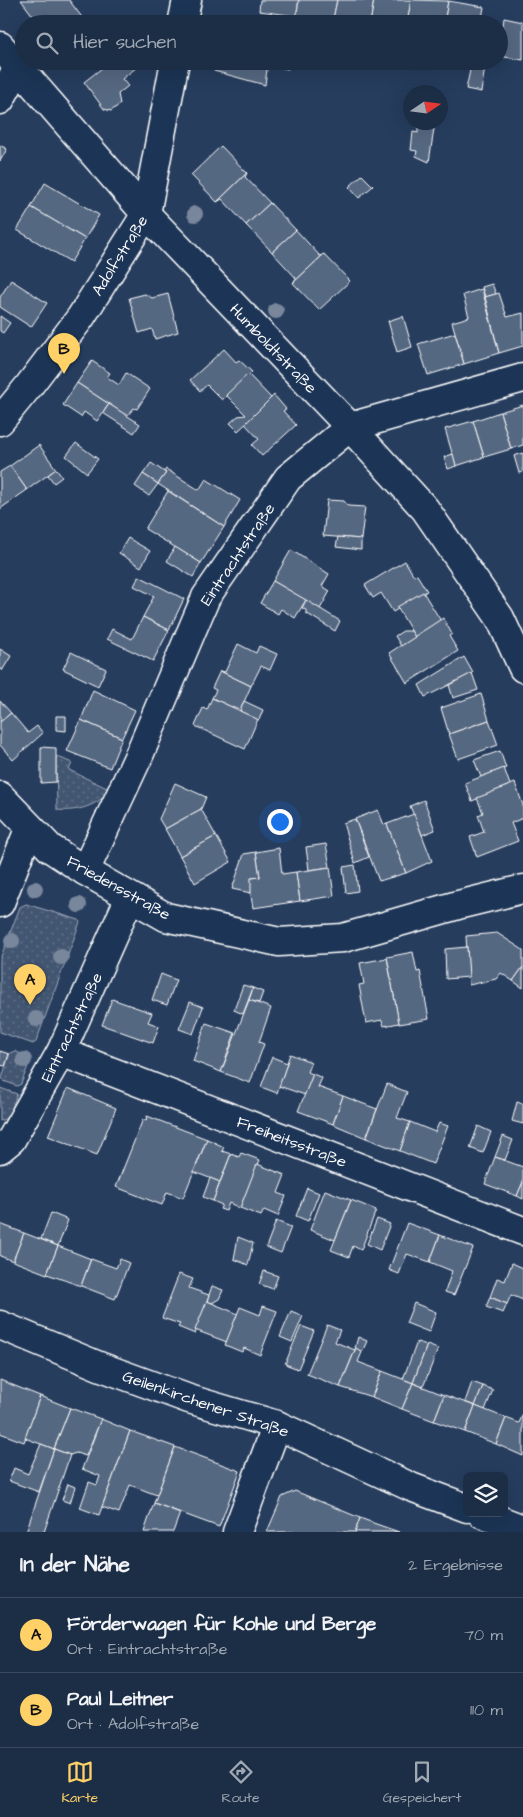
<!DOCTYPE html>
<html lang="de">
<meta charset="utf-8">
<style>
:root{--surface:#1c2e46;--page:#25364d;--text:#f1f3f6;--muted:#a0a8b3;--line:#3a4a5f;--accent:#ffd166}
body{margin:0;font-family:"Architects Daughter",sans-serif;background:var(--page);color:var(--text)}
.controls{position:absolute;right:15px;bottom:15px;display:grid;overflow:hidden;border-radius:8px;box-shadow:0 5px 20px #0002}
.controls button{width:45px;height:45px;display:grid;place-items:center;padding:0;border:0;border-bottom:1px solid var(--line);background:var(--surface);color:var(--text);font:25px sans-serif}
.compass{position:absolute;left:403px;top:85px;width:45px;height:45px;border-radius:50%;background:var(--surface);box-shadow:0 5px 20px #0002;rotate:77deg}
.you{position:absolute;left:279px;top:821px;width:18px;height:18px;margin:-12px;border:4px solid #fff;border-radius:50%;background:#1a73e8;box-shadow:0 0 0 8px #1a73e833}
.badge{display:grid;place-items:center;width:32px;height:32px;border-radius:50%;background:var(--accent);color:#111;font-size:16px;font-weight:700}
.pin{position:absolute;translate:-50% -41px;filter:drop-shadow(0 1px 2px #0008)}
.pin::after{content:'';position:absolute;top:26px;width:18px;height:15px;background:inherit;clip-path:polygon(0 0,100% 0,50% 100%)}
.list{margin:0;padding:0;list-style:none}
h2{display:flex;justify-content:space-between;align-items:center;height:65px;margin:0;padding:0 20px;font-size:21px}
h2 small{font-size:16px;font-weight:400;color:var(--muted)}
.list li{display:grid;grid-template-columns:32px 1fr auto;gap:15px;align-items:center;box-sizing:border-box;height:75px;padding:0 20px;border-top:1px solid var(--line)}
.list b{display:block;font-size:19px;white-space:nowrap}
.list p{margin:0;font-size:16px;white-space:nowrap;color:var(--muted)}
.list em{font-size:16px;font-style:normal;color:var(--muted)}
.icon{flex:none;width:28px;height:28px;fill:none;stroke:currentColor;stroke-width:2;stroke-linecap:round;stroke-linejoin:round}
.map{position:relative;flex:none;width:523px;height:1532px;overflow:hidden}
.search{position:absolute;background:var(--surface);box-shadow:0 5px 20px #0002;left:15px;right:15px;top:15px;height:55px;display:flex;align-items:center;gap:12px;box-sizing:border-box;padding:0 18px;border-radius:28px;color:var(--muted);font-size:19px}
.sheet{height:215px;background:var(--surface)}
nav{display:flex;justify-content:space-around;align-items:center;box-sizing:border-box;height:70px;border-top:1px solid var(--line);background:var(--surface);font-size:14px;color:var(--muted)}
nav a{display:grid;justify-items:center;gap:2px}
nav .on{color:var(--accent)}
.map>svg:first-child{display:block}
.grass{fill:url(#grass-dots);stroke:#a0aab8}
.building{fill:#556781;stroke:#fff}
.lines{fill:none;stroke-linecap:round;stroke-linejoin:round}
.minor-casing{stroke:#fff;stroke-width:31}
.major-casing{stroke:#fff;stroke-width:31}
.minor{stroke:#1d3557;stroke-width:28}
.major{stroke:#1d3557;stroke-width:28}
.tree{fill:#79879c}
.labels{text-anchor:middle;stroke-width:5;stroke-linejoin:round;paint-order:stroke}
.street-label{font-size:16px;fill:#fff;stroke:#1d3557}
</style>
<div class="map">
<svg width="523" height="1532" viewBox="0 0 523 1532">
<defs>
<pattern id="grass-dots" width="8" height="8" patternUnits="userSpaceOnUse" patternTransform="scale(1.25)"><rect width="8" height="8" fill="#425672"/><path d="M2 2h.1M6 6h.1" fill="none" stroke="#5e6f87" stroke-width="1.8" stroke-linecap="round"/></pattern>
</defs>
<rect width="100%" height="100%" fill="#263d5e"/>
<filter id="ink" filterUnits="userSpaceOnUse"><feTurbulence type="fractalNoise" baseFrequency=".02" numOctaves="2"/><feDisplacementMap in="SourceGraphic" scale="10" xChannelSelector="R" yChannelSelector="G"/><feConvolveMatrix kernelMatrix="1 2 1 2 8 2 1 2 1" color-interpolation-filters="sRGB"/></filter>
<g filter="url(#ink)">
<g class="grass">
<path d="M56 756 72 763 69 770 111 790C97 806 78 812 57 810Z"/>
<path d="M26 904 79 920 80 922 36 1042 33 1044 0 1032V959L20 907Z"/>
<path d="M15 1051 27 1057 30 1061 21 1084 17 1086 4 1081 2 1078 10 1053Z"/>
<path d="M0 1088 17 1094 9 1117 0 1121Z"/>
</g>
<g class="building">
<path d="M21 0H69L87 24H39Z"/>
<path d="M260 0H299L296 16 259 11Z"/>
<path d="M299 0H337L332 24H295Z"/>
<path d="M337 0H374L370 24H332Z"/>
<path d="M374 0H411L407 24H370Z"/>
<path d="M411 0 448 1 444 24H407Z"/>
<path d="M448 1 484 7 481 24H444Z"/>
<path d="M504 18 523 22V60L499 56Z"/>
<path d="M111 61 142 63 122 79 128 86 118 94 120 104 111 111 104 109 84 82Z"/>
<path d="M217 61H268L265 85 214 71Z"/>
<path d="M268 61H289L288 69 268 65Z"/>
<path d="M440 61H472L471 68Z"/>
<path d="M472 61H486L481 92 466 89Z"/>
<path d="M418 122H435L429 162 416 156 417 151 411 150 413 132 418 133Z"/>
<path d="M0 145 7 149 0 161Z"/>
<path d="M221 146 247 173 217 202 191 175Z"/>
<path d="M247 173 245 177 270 203 246 225 222 199 217 202Z"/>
<path d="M362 175 373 186 359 198 349 187Z"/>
<path d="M45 183 99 215 85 239 31 207Z"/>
<path d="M270 203 296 230 272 252 246 225Z"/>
<path d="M31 207 85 239 71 262 17 230Z"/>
<path d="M296 230 320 256 324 254 293 283 296 278 272 252Z"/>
<path d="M324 254 350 281 319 310 293 283Z"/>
<path d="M11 280 47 303 31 327 0 307V297Z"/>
<path d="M492 284 496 294 485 297 482 287Z"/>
<path d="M482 289 499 353 464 364 452 322 469 317 463 295Z"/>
<path d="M499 293 507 317 523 313V346L499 353 485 297Z"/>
<path d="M145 294 152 298 168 294 178 332 155 339 152 329 139 333 129 298Z"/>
<path d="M0 316 10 323 3 333 0 331Z"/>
<path d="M403 316 412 347 397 352 388 321Z"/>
<path d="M455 333 464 364 428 375 418 344Z"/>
<path d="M224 349 236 362 239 360 252 372 222 400 207 385 200 391 190 380Z"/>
<path d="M92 361 110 373 107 377 119 385 126 373 150 389 137 409 134 408 127 416 77 383Z"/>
<path d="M248 374 272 399 238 431 230 423 238 416 246 415 226 395Z"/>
<path d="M77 383 109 404 97 421 84 412 81 417 63 405Z"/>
<path d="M274 395 286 409 283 411 296 425 262 456 252 445 259 439 245 424Z"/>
<path d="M109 404 140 424 134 433 103 413Z"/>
<path d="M523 405V445L511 449 500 412Z"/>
<path d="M500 412 511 449 484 457 473 421Z"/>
<path d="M473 421 484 457 456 466 445 429Z"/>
<path d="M76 443 98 459 87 473 66 456Z"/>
<path d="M39 445 56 469 27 490 10 466Z"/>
<path d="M523 453V472L519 473 514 456Z"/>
<path d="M453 454 456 466 448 469 444 457Z"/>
<path d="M151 463 166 473 158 484 143 474Z"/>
<path d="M10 466 27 490 0 509V472Z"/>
<path d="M56 469 62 477 54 483 48 475Z"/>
<path d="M166 469 199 490 206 479 240 500 224 527 158 484 166 473 164 472Z"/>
<path d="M143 474 158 484 149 496 135 486Z"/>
<path d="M168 491 224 527 201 563 145 529Z"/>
<path d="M327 500 344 501 348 506 365 507 361 539 323 536Z"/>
<path d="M338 537 361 539V550L336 547Z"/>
<path d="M128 538 150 551 141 567 119 553Z"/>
<path d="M175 547 201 563 193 577 167 561Z"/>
<path d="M291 550 329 574 322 586 330 591 320 609 273 581Z"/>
<path d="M405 561 414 576 417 575 427 591 393 612 381 593 373 598 365 585Z"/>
<path d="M139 576 184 599 169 630 143 617 154 596 134 586Z"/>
<path d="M273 581 306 600 295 618 281 609 278 614 260 603Z"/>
<path d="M423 592 441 621 415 637 397 607Z"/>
<path d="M306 600 340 621 335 631 306 613V610L302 608Z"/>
<path d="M143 617 169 630 153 661 107 639 112 629 132 639Z"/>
<path d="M443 618 452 634 449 636 458 651 407 683 389 653Z"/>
<path d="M403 631H411L415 637 401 646 395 636Z"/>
<path d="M238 644 256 653 259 646 277 654 270 670 261 666 251 686 220 671 225 672Z"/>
<path d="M0 649 11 656 2 671 0 669Z"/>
<path d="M71 652 106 669 98 686 63 669Z"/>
<path d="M464 657 473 673 425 697 419 685Z"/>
<path d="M220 671 251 686 240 711 212 698 216 690 212 688Z"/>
<path d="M472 673 478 690 453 698 449 685Z"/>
<path d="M93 690 135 710 122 738 81 720Z"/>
<path d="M481 694 489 720 449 734 441 708Z"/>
<path d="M212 698 258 719 245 749 195 726 203 708 207 710Z"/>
<path d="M0 701 11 713 0 722Z"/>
<path d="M244 701 263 710 259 720 240 711Z"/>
<path d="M11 713 28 733 37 726 43 733 13 760 0 745V722Z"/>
<path d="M56 716H66V731L56 730Z"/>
<path d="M81 720 122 738 110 768 67 751Z"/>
<path d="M489 720 498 745 458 759 449 734Z"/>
<path d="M41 747 56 748V782L41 783Z"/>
<path d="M500 751 506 768 481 777 474 760Z"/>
<path d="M504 768 510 785 472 801 465 783Z"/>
<path d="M175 783 206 797 201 809 165 829 159 819Z"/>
<path d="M515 783 523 805V818L511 823 518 841 477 857 470 837 484 832 478 815 483 813 477 798Z"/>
<path d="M424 800 435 830 422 835 410 806Z"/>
<path d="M201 809 216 836 180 856 165 829Z"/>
<path d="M378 810 384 825 387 824 406 873 379 881 355 819Z"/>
<path d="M414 814 432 861 406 873 387 824Z"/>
<path d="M355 819 369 857 355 863 343 823Z"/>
<path d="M216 836 231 862 195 883 180 856Z"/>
<path d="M326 844 330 867 309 870 306 847Z"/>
<path d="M279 848 282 874 296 872 300 901 253 908 249 883 251 878 260 877 256 852Z"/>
<path d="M256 852 260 877 251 878V893L232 889 244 854Z"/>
<path d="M355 865 358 891 346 893 343 867Z"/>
<path d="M330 867 334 896 300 901 296 872Z"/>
<path d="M497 933 523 950V967L513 981 501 973 496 979 469 985 466 936Z"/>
<path d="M467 947 469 977 446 979 445 949Z"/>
<path d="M413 952 417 972 420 971 429 1019 399 1024 387 957Z"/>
<path d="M387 958 399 1023 384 1026 382 1020 366 1023 359 985 364 984 360 963Z"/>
<path d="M523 967V988L513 981Z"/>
<path d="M161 974 176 980 167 1005 152 1000Z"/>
<path d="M243 985 253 988 243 1014 234 1010Z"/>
<path d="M253 988 263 992 259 1003 249 1000Z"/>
<path d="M112 999 152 1013 148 1022 159 1026 153 1043 102 1025Z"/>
<path d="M249 1000 271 1008 259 1042 264 1044 250 1083 221 1072Z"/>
<path d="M190 1002 203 1007 193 1034 179 1029Z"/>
<path d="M206 1023 235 1033 221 1072 193 1061Z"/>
<path d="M0 1051 9 1054 5 1066 0 1065Z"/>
<path d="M290 1054 311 1062 307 1072 313 1074 305 1095 279 1086Z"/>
<path d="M272 1057 287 1063 277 1093 261 1087Z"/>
<path d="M313 1074 322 1078 318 1087 343 1096 333 1124 298 1111Z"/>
<path d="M387 1084 407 1092 397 1118 410 1122 400 1151 366 1138Z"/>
<path d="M68 1088 116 1108 97 1155 48 1136Z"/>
<path d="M343 1096 377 1109 366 1138 333 1124Z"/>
<path d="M517 1102 523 1104V1124L512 1121Z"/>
<path d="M147 1116 207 1139 183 1198 167 1192 162 1205 116 1187 143 1119 146 1121Z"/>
<path d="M410 1122 435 1132 439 1123 448 1126 433 1164 400 1151Z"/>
<path d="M478 1126 491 1132 483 1153 470 1148Z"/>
<path d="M503 1136 513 1140 505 1160 495 1157Z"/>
<path d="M207 1139 224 1147 222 1151 231 1154 220 1182 194 1172Z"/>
<path d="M241 1153 260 1160 240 1208 229 1203 226 1211 220 1209 222 1205 213 1201 231 1154 239 1157Z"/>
<path d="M495 1157 523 1167V1182L517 1196 485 1184Z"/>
<path d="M257 1164 285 1175 278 1193 286 1196 278 1216 264 1210 261 1216 240 1208Z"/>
<path d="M210 1178 220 1182 213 1201 203 1197Z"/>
<path d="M523 1182V1199L517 1196Z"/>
<path d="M307 1188 319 1193 308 1221 296 1216Z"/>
<path d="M325 1190 351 1200 335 1240 310 1230Z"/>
<path d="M351 1200 376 1210 361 1250 353 1246 349 1257 331 1250Z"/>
<path d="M51 1213 68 1220 58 1246 41 1239Z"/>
<path d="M377 1219 390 1224 380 1250 367 1244Z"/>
<path d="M276 1221 291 1227 281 1253 266 1247Z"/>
<path d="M407 1223 440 1235 430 1262 407 1254 399 1274 389 1270Z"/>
<path d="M0 1224 24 1233 13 1261 0 1256Z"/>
<path d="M24 1233 58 1246 47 1274 13 1261Z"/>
<path d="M440 1235 473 1248 454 1295 445 1292 452 1271 430 1262Z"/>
<path d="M238 1237 253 1243 248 1265 234 1259Z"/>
<path d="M58 1246 91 1259 81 1286 47 1274Z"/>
<path d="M91 1259 116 1268 120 1259 129 1263 115 1299 81 1286Z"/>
<path d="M512 1263 523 1268V1300L511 1295 507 1304 490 1297 497 1278 505 1281Z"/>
<path d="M264 1271 278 1276 273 1289 259 1284Z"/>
<path d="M179 1274 193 1279 189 1288 209 1295 195 1334 178 1327 180 1324 162 1318Z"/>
<path d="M212 1286 223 1290 219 1299 212 1303 207 1301Z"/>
<path d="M490 1297 507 1304 503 1313 486 1307Z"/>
<path d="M207 1301 238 1314 227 1342 195 1330Z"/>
<path d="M414 1303 436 1312 429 1332 406 1323Z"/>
<path d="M263 1306 277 1311 260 1355 244 1348 242 1352 225 1345 240 1307 260 1315Z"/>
<path d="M291 1311 303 1316 292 1342 280 1337Z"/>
<path d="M327 1325 340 1330 335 1342 355 1350 340 1387 307 1374Z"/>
<path d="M301 1326 314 1331 298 1369 285 1364Z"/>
<path d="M358 1337 367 1341 362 1352 355 1348Z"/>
<path d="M417 1342 427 1345 413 1383 403 1379Z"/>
<path d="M427 1345 438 1349 423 1387 413 1383Z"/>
<path d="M356 1348 362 1352 358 1362 382 1371 372 1397 340 1387Z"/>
<path d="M382 1371 413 1383 402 1409 372 1397Z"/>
<path d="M0 1380 40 1396 24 1442 0 1433Z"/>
<path d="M472 1382 483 1386 475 1406 465 1402Z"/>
<path d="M413 1383 444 1395 434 1421 402 1409Z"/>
<path d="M483 1386 493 1390 485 1410 475 1406Z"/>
<path d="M444 1395 475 1406 465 1432 434 1421Z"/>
<path d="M40 1396 70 1408 54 1449 25 1438Z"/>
<path d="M475 1406 506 1418 496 1444 465 1432Z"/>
<path d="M70 1408 101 1419 86 1456 76 1453 70 1455 54 1449Z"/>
<path d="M523 1414V1456L496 1444 506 1418 519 1423Z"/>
<path d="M101 1419 130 1431 99 1515 80 1508 89 1482 97 1485 100 1476 82 1469Z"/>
<path d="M130 1431 175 1447 157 1495 130 1485 119 1513 102 1507Z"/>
<path d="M41 1444 54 1449 39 1492 9 1481 14 1468 28 1474Z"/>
<path d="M175 1447 240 1471 219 1527 154 1503Z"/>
<path d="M54 1449 70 1455 44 1532H26Z"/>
<path d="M68 1484 75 1487 70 1503 62 1500Z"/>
<path d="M295 1491 360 1518 355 1532H267L282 1497Z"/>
<path d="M154 1503 180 1513 173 1532H144Z"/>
<path d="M360 1518 376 1524 399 1532H355Z"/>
</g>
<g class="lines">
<defs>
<g id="minor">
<path d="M182 24 187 0"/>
<path d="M0 46 146 214 350 427 425 509 500 618 523 668"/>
<path d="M0 100 17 69"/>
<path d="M0 421 28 387 81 317 146 214 175 61"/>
<path d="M0 796 50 848 85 871 166 917 279 942 343 938 458 905 523 889"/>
<path d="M85 871 140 753 206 597 288 478 350 427 523 378"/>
<path d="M0 903 29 829"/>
<path d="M61 1052 523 1231"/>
<path d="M0 1149 11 1140 61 1052 130 897"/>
<path d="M237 1532 277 1425"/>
</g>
<g id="major">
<path d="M0 1325 99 1366 189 1399 277 1425 411 1487 467 1508"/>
<path d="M481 1513 523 1529"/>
</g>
</defs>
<use href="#minor" class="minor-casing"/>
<use href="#major" class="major-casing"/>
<use href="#minor" class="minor"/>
<use href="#major" class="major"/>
</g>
<g class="tree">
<circle cx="195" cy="214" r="8"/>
<circle cx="276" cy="311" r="8"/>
<circle cx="35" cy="889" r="8"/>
<circle cx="79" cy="905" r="8"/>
<circle cx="12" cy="941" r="8"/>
<circle cx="61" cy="957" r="8"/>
<circle cx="36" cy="1019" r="8"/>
<circle cx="24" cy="1060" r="8"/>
</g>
</g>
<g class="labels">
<g class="street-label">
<text transform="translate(119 255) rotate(-58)" y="6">Adolfstraße</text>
<text transform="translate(274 348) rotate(46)" y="6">Humboldtstraße</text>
<text transform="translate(237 554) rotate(-56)" y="6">Eintrachtstraße</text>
<text transform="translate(119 887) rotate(29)" y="6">Friedensstraße</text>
<text transform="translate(71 1027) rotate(-64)" y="6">Eintrachtstraße</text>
<text transform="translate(292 1141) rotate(21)" y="6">Freiheitsstraße</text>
<text transform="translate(206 1403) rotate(19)" y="6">Geilenkirchener Straße</text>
</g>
</g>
</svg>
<div class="controls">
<button><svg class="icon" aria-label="layers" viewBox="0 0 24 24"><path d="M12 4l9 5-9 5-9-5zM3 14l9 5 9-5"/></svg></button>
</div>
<svg class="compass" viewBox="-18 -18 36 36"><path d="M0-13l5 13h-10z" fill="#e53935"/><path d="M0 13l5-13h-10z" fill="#a0a8b3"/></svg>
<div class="you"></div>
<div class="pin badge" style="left:30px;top:1005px">A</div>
<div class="pin badge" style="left:64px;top:374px">B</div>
<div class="search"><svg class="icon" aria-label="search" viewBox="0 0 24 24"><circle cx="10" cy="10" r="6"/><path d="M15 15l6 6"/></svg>Hier suchen</div>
</div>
<section class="sheet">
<h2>In der Nähe<small>2 Ergebnisse</small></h2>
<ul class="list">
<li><span class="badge">A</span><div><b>Förderwagen für Kohle und Berge</b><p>Ort · Eintrachtstraße</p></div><em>70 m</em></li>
<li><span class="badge">B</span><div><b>Paul Leitner</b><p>Ort · Adolfstraße</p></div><em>110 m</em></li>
</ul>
</section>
<nav>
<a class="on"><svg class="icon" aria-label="map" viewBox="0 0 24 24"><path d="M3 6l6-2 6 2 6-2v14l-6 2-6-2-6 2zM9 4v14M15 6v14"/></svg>Karte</a>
<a><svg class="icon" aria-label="directions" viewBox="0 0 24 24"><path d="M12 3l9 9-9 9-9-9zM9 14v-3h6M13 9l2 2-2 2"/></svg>Route</a>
<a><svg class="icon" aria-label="saved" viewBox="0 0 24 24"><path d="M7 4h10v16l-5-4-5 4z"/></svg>Gespeichert</a>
</nav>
